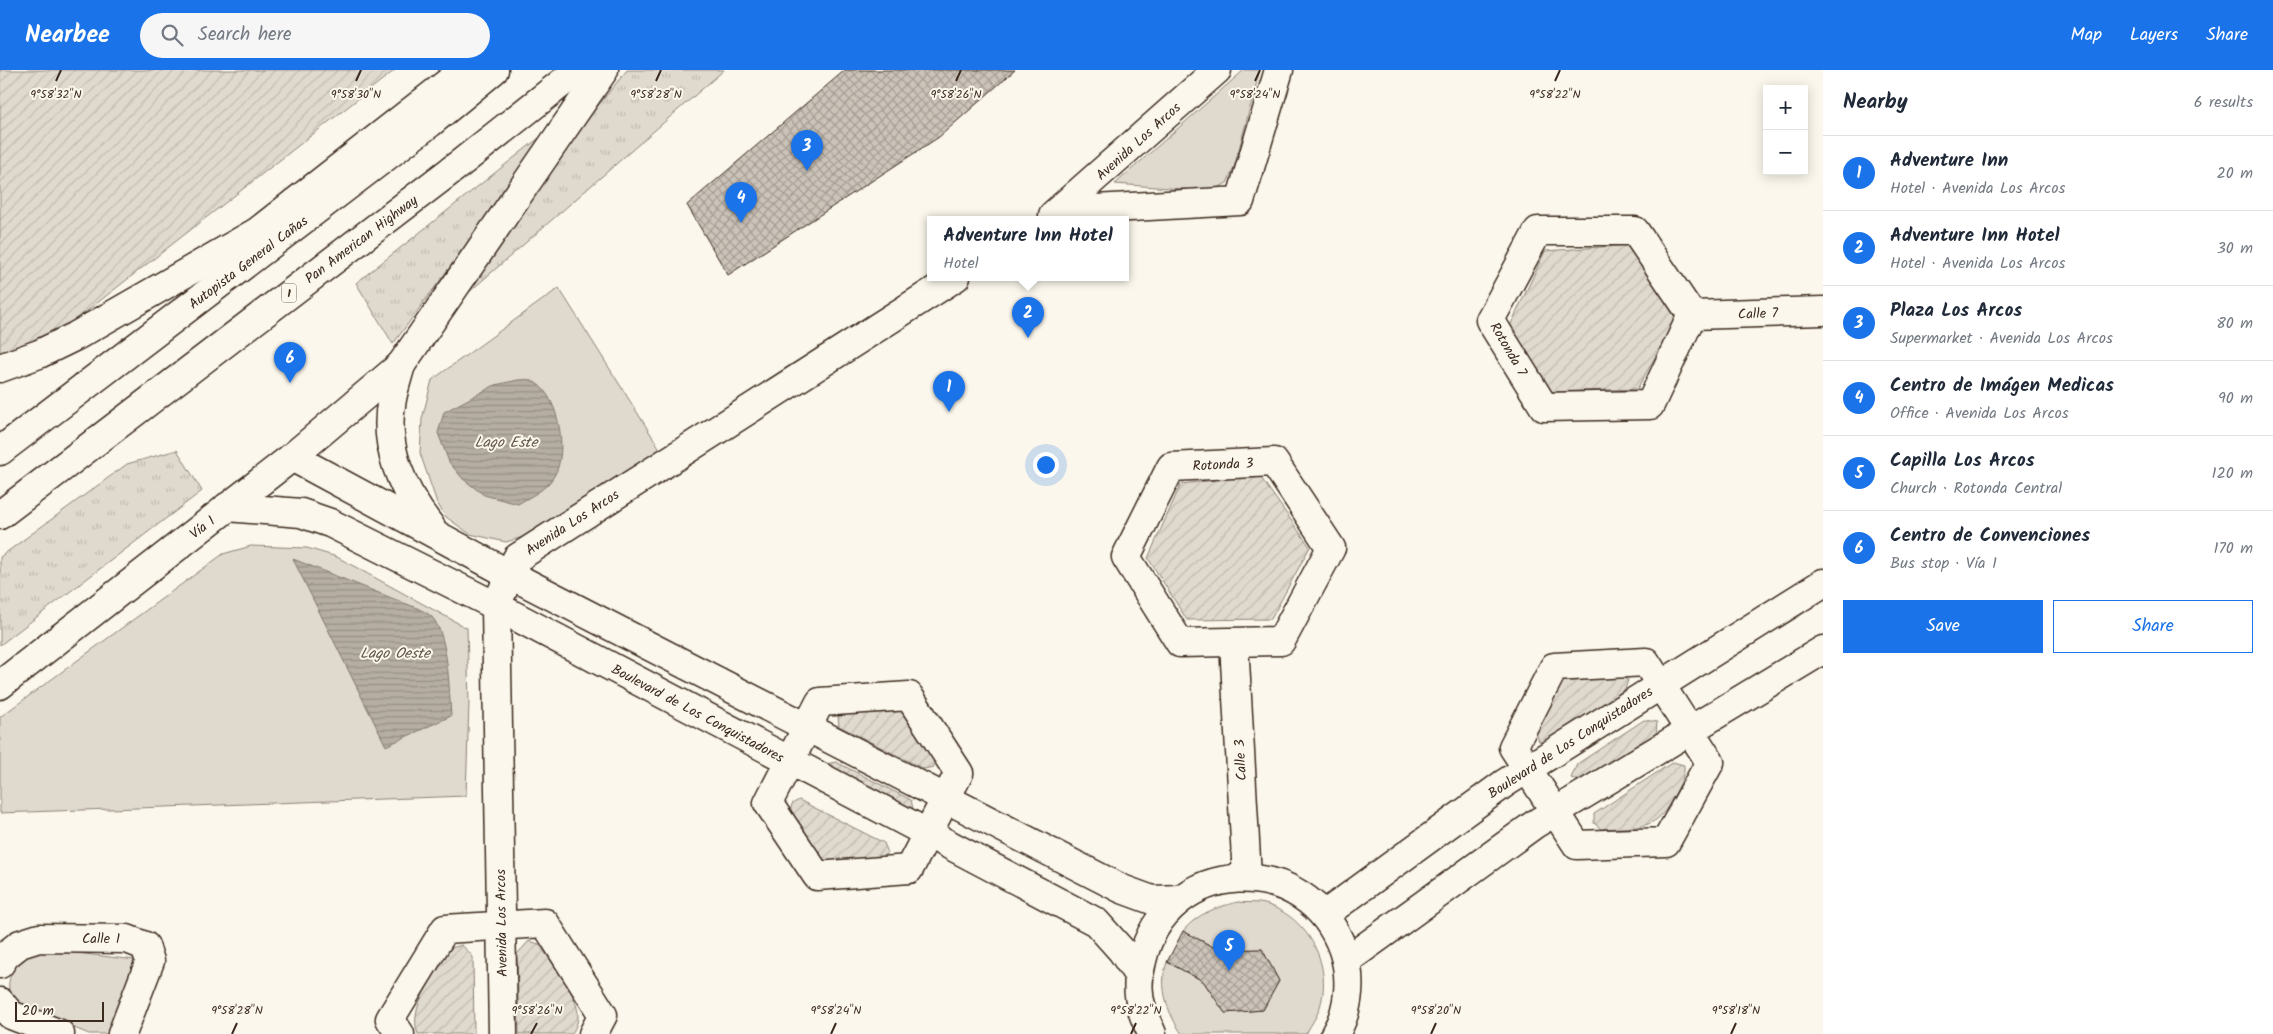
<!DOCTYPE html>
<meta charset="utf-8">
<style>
:root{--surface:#fff;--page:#f6f6f7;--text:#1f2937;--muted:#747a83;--line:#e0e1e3;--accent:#1a73e8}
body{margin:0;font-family:Kalam,sans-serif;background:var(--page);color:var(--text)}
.controls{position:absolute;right:15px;top:15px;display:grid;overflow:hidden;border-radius:0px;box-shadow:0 2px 12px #0003}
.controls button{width:45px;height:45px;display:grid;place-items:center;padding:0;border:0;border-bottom:1px solid var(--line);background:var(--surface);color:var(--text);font:25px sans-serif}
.scale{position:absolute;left:15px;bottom:12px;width:89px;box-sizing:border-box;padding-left:5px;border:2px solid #3b2a1e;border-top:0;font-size:14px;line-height:18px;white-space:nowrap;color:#3b2a1e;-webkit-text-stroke:4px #fbf7ec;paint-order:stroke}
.you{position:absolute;left:1045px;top:394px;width:18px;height:18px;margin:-12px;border:4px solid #fff;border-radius:50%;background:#1a73e8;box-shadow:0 0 0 8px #1a73e833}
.badge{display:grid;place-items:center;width:32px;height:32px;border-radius:50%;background:var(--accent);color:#fff;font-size:16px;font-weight:700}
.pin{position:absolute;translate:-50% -41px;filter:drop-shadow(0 1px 2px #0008)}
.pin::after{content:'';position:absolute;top:26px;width:18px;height:15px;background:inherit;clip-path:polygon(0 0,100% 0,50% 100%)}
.popup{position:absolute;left:927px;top:146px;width:202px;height:65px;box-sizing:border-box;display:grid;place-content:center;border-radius:0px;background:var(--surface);filter:drop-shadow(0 1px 4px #0005);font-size:16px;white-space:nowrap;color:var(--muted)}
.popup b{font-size:19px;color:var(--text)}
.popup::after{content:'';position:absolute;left:50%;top:100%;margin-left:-10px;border:10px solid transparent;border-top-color:var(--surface)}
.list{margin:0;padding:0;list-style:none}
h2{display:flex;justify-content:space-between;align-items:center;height:65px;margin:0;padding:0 20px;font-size:21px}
h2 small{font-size:16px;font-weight:400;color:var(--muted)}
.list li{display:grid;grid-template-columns:32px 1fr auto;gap:15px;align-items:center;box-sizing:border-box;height:75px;padding:0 20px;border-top:1px solid var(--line)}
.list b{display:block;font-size:19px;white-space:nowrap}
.list p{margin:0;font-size:16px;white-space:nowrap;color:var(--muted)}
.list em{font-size:16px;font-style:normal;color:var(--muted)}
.actions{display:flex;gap:10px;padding:15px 20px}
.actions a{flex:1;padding:11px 0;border:1px solid var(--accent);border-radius:0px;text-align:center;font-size:18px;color:var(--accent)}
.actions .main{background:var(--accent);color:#fff}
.icon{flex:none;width:28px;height:28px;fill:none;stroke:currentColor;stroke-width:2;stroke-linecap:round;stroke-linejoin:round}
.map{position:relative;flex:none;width:1823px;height:964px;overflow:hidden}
header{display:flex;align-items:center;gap:30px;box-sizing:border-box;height:70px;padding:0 25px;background:var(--accent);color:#fff}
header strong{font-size:24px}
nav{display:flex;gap:28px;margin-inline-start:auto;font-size:18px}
.search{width:350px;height:45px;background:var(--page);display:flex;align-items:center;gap:12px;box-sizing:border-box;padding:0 18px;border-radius:28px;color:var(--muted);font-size:19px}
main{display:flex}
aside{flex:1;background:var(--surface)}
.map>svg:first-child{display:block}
.grass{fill:url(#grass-tufts);stroke:#8d8276}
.park{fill:#dfd9ce;stroke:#8d8276}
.garden{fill:url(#garden-furrows);stroke:#8d8276}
.water{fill:url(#water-rules);stroke:#85796d}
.building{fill:url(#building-cross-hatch);stroke:#3b2a1e}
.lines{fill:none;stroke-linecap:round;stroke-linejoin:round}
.street-casing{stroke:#3b2a1e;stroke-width:31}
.highway-casing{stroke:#3b2a1e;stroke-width:31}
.street{stroke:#fbf7ec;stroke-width:28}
.highway{stroke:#fbf7ec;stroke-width:28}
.ticks{fill:none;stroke:#3b2a1e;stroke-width:2}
.labels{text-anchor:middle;stroke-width:4;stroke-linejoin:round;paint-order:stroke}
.shield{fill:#fbf7ec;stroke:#75685c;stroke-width:1}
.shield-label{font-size:12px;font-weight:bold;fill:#3b2a1e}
.street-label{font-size:14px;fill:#3b2a1e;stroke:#fbf7ec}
.water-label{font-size:15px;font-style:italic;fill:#605246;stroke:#fbf7ec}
.ticks-label{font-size:12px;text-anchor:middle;fill:#3b2a1e;stroke:#fbf7ec;stroke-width:4;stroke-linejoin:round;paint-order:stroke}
</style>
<header>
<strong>Nearbee</strong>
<div class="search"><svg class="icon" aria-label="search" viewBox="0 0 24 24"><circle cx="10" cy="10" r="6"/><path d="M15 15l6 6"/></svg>Search here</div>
<nav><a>Map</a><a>Layers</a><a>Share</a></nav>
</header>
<main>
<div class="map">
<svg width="1823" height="964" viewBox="0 0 1823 964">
<defs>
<pattern id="grass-tufts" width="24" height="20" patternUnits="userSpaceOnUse" patternTransform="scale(1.25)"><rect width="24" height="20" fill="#dfd9ce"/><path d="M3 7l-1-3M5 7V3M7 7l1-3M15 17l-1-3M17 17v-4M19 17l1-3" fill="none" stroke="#c0bab0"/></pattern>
<pattern id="garden-furrows" width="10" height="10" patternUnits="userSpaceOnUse" patternTransform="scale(1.25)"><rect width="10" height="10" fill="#dfd9ce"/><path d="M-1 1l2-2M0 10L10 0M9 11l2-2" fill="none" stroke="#c0bab0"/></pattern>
<pattern id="water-rules" width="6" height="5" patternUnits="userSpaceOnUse" patternTransform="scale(1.25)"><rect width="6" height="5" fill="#b6aea2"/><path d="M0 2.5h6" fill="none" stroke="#958e83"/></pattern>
<pattern id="building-cross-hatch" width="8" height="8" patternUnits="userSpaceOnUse" patternTransform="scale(1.25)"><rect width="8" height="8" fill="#ccc4b9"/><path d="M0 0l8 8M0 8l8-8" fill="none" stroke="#a79f96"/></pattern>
</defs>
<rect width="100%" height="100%" fill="#fbf7ec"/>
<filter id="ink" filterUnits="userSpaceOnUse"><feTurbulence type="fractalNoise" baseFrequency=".02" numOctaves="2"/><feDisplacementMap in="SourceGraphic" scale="10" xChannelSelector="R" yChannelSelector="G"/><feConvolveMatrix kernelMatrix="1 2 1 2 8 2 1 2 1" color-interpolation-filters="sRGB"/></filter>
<g filter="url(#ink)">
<g class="grass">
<path d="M627 0H724L453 236 597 37Z"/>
<path d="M554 56 393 274 356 213Z"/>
<path d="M177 380 202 421 0 575V487L127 394Z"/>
</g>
<g class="park">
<path d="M1244 0H1260L1234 98 1227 113 1211 121 1115 114Z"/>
<path d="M559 218 662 382 533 464 506 472 470 464 446 447 437 433 420 383 422 349 432 310Z"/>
<path d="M251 476 307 478 337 487 467 558 469 633 466 726 0 743V647L223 484Z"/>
<path d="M1238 832C1247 833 1257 832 1265 834 1310 848 1334 897 1319 940 1316 948 1310 956 1306 964H1182C1168 944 1158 917 1167 892L1203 911 1225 943 1263 940 1279 911 1262 879 1219 880 1183 861C1198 843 1217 837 1238 832Z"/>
<path d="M43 879 135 890 107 964H89L16 934C3 918 10 905 18 888Z"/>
</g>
<g class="garden">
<path d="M0 0H395L0 309Z"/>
<path d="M1629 175 1677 248 1637 319 1551 322 1510 256 1545 181Z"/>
<path d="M1259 405 1310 477 1271 549 1187 550 1148 488 1181 414Z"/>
<path d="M1617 605 1628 610 1625 619 1547 675 1539 671 1536 663C1544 644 1551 612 1574 607 1587 604 1603 605 1617 605Z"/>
<path d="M887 637 903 640 933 685 934 697 924 699 839 656 838 647 844 640Z"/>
<path d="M1644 650 1657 652 1656 665 1584 712 1571 708 1577 694Z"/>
<path d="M836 692 911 730 914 743 820 695Z"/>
<path d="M1673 692 1684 695C1685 706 1680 714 1675 724 1656 763 1640 756 1601 759L1594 753V744Z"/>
<path d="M799 730 884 773 888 783 878 789 836 793 824 791 812 780 790 743 792 734Z"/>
<path d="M529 871 539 874C550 891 579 926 578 946 578 953 575 958 572 964H519L517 884Z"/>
<path d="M462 875 473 887 474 964H418C407 937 437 901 451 878Z"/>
</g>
<g class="water">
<path d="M518 310C522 310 527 309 530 310 559 320 569 383 554 406 546 420 531 426 518 434L484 425 463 409 449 392 438 363 444 342 495 315Z"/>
<path d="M293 489 417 538C421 540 428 543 431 546 449 564 449 621 451 646L386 676Z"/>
</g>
<g class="building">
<path d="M845 0H1015L939 67 728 205 687 135Z"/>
<path d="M1183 861 1219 880 1262 879 1279 911 1263 940 1225 943 1203 911 1167 892Z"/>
</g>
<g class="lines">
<defs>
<g id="street">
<path d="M1058 141 1240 131 1279 0"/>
<path d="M1053 145 1217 0"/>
<path d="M1538 161H1635L1692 245 1650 335 1544 337 1490 250Z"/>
<path d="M1692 245 1823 241"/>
<path d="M401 295C398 306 394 318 392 329 382 376 403 422 431 457"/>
<path d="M292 387 509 504 1122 819 1152 830 1180 829"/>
<path d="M1274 392 1331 478 1281 571 1180 573 1126 487 1171 397Z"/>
<path d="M227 437 301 443 330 453 496 536 1096 852 1122 881 1138 905"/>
<path d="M1234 573 1247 807"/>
<path d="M1646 592 1710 692 1666 772 1577 775 1513 677 1554 597Z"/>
<path d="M0 615 292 387 401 295"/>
<path d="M909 626 959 703 909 799 817 806 768 733 820 632Z"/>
<path d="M1324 845 1505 713 1823 513"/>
<path d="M1347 890 1535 754 1823 580"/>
<path d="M0 894 6 885 20 874 39 868 127 869 145 876 150 891 122 964"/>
<path d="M0 932 11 945 60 964"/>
<path d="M400 964 390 949 445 859 545 853 603 945 593 964"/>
<path d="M503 964 496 536 517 488 956 207"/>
<path d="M1152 964C1149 956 1144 948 1142 939 1137 924 1138 906 1142 891 1165 787 1307 779 1343 880 1352 907 1350 939 1335 964"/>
</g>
<g id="highway">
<path d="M401 295 604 0"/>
<path d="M0 298 39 284 76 266 257 162 464 0"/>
<path d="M0 381 430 53 494 0"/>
<path d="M0 445 462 92 578 0"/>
</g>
</defs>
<use href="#street" class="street-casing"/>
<use href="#highway" class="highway-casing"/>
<use href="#street" class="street"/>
<use href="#highway" class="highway"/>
</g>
</g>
<path class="ticks" d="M56 11 61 0M356 11 361 0M656 11 661 0M956 11 961 0M1255 11 1260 0M1555 11 1560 0M232 964 237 953M531 964 537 953M831 964 836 953M1131 964 1136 953M1431 964 1436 953M1731 964 1736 953"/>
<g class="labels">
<rect class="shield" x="281.5" y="213.5" width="15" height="19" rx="4"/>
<g class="shield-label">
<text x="289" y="227">1</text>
</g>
<g class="street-label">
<text transform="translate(1138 71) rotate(-42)" y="5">Avenida Los Arcos</text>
<text transform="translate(361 169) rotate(-37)" y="5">Pan American Highway</text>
<text transform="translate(248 192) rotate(-37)" y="5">Autopista General Cañas</text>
<text transform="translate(1758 243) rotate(-2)" y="5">Calle 7</text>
<text transform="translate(1509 279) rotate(60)" y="5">Rotonda 7</text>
<text transform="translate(1223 394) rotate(-3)" y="5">Rotonda 3</text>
<text transform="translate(572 452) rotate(-33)" y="5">Avenida Los Arcos</text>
<text transform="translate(202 457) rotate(-38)" y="5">Vía 1</text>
<text transform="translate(698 643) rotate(28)" y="5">Boulevard de Los Conquistadores</text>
<text transform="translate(1570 672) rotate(-33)" y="5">Boulevard de Los Conquistadores</text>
<text transform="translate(1240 690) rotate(-93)" y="5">Calle 3</text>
<text transform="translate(501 853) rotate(-91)" y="5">Avenida Los Arcos</text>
<text x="101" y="873">Calle 1</text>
</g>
<g class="water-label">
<text x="506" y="377">Lago Este</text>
<text x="395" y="588">Lago Oeste</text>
</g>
</g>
<g class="ticks-label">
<text x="56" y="28">9°58'32"N</text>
<text x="356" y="28">9°58'30"N</text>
<text x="656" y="28">9°58'28"N</text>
<text x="956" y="28">9°58'26"N</text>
<text x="1255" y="28">9°58'24"N</text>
<text x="1555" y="28">9°58'22"N</text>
<text x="237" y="944">9°58'28"N</text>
<text x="537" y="944">9°58'26"N</text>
<text x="836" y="944">9°58'24"N</text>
<text x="1136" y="944">9°58'22"N</text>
<text x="1436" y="944">9°58'20"N</text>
<text x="1736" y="944">9°58'18"N</text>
</g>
</svg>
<div class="controls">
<button>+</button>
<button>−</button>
</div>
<div class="scale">20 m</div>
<div class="you"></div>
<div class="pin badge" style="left:949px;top:342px">1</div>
<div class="pin badge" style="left:1028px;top:268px">2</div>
<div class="popup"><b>Adventure Inn Hotel</b>Hotel</div>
<div class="pin badge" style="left:807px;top:101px">3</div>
<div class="pin badge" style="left:741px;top:153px">4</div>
<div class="pin badge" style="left:1229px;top:901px">5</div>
<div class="pin badge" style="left:290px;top:313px">6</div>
</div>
<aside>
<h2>Nearby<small>6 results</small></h2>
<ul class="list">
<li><span class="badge">1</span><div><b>Adventure Inn</b><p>Hotel · Avenida Los Arcos</p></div><em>20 m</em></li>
<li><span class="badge">2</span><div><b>Adventure Inn Hotel</b><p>Hotel · Avenida Los Arcos</p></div><em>30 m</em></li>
<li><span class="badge">3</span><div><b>Plaza Los Arcos</b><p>Supermarket · Avenida Los Arcos</p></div><em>80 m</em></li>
<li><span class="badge">4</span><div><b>Centro de Imágen Medicas</b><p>Office · Avenida Los Arcos</p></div><em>90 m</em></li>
<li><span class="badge">5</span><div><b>Capilla Los Arcos</b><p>Church · Rotonda Central</p></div><em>120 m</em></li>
<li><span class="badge">6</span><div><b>Centro de Convenciones</b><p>Bus stop · Vía 1</p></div><em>170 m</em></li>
</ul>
<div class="actions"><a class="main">Save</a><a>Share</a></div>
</aside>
</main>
